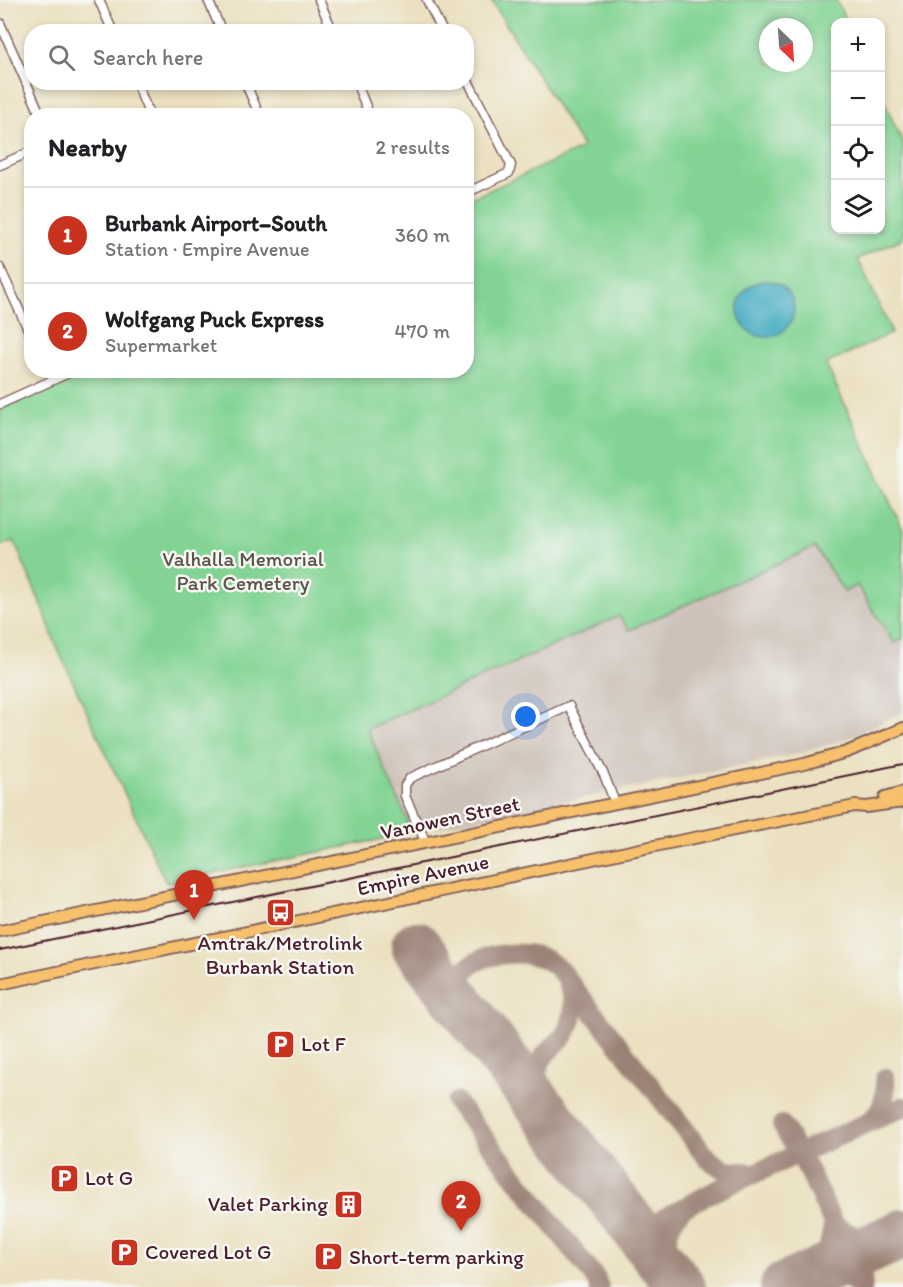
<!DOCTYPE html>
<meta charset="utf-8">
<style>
:root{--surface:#fff;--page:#f2f2f2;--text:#202124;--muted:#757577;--line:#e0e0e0;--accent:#c8321e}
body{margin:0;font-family:Itim,sans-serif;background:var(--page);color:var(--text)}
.controls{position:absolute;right:18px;top:18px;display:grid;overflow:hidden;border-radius:12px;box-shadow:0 3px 9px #0003}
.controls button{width:54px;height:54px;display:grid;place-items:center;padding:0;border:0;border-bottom:2px solid var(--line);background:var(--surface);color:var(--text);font:30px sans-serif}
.compass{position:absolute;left:759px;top:18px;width:54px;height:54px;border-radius:50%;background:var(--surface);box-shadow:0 3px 9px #0003;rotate:155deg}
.you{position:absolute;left:526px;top:717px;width:21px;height:21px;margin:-15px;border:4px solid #fff;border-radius:50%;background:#1a73e8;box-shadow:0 0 0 9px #1a73e833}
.badge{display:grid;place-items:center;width:39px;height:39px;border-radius:50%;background:var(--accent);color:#fff;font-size:20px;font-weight:700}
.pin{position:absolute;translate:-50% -50px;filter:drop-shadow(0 2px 3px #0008)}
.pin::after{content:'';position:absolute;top:32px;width:21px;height:18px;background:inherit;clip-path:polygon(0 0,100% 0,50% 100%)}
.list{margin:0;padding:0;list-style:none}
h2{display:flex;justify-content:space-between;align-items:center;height:78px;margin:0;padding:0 24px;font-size:26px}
h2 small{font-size:20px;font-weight:400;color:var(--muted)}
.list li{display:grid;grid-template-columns:39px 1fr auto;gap:18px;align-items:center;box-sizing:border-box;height:96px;padding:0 24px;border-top:2px solid var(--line)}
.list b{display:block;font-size:22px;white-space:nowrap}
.list p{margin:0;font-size:20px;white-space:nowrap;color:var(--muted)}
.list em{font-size:20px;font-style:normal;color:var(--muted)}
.icon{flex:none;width:33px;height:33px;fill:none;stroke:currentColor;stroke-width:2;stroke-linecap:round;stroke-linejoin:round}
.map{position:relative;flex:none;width:903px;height:1287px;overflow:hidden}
.search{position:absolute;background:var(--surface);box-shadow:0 3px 9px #0003;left:24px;top:24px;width:450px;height:66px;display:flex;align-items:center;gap:15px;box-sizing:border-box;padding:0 21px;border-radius:24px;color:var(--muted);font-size:22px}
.panel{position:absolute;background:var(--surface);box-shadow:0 3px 9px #0003;left:24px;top:108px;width:450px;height:270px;border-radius:24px}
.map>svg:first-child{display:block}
.industrial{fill:#cdc2b9}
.green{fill:#83d494;stroke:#667a60;stroke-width:1.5;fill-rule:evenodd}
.water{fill:#43abc2;stroke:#466576;stroke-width:1.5}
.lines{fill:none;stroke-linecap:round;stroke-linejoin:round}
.taxiway{stroke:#9a8075;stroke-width:20}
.runway{stroke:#9a8075;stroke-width:50}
.minor-casing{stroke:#82635f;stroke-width:11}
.major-casing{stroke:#82635f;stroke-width:14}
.minor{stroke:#fff;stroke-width:8}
.major{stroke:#f7c06c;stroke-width:10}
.rail{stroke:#4a1f2b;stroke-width:2}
.labels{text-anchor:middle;stroke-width:5;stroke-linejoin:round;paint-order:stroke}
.park-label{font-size:21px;fill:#5b554a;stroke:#f6f6f2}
.street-label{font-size:21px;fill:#4a1f2b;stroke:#f6f6f2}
.poi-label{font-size:21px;fill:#4a1f2b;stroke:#f6f6f2;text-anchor:start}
</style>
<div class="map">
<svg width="903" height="1287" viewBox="0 0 903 1287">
<rect width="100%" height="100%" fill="#f6f6f2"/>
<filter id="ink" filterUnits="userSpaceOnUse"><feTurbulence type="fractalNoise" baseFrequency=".0167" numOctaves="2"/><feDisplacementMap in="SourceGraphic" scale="12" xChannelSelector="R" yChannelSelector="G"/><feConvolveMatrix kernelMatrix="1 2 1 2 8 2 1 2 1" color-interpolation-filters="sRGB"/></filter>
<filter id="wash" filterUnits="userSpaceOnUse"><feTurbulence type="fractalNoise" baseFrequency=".008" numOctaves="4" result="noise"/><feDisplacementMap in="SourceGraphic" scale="24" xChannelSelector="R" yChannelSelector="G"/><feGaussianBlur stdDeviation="1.35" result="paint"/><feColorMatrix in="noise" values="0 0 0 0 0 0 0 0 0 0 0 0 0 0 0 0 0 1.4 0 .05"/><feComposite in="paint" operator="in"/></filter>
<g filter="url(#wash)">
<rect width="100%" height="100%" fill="#ebe0bf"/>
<path class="industrial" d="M815 547 844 592 857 585 894 643 903 639V712L849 738 803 753 436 828 430 826 411 829 367 729 620 616 630 630Z"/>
<path class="green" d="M491 0H836L847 22H836V230H880L881 95 903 143V238L858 259 892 333 826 364 903 530V639L894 643 857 585 844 592 815 547 629 630 619 616 367 729 411 829 407 834 166 883 55 643 46 616 14 541 0 546V409L86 371 466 370 467 200 583 148ZM768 27H804V63H768Z"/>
<circle class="water" cx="766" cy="309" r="28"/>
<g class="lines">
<g class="taxiway">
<path d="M463 1007C461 997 457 985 462 975 474 953 519 950 540 957 550 961 557 966 563 974L708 1159 726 1171 754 1173"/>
<path d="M456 1102 596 1279 599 1287"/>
<path d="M543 1110C538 1095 532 1080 539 1065 543 1054 552 1048 560 1040 574 1025 578 1003 568 984"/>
<path d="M870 1121C884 1108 886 1097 885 1078"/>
<path d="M782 1125 810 1173 862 1287"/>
<path d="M638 1232 711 1193 903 1107"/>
<path d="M805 1278C826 1259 830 1251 833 1224 854 1239 871 1242 896 1237"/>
<path d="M805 1278C824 1272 844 1271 859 1287"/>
<path d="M678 1283C664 1252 660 1237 682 1208"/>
<path d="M863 1287C859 1262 878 1251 895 1238"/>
</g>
<g class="runway">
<path d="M416 946 681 1287"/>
<path d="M785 1287 903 1234"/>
</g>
</g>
</g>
<g filter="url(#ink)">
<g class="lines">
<defs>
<g id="minor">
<path d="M99 0 113 32"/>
<path d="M208 0 222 32"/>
<path d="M319 0 333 32"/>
<path d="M427 0 443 32"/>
<path d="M0 23 41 116"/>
<path d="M466 77 511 165 509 173 466 193"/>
<path d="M136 82 150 116"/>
<path d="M245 82 260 116"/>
<path d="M356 82 370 116"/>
<path d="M0 165 32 151"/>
<path d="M0 268 32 338"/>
<path d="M0 404 75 370"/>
<path d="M426 843 405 796V785L410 778 569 706 605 777 615 803"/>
</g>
<g id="major">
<path d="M885 797 903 792"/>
<path d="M0 931 804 764 847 752 903 728"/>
<path d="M0 984 669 843 855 806 866 807 903 802"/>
</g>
</defs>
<use href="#minor" class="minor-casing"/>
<use href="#major" class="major-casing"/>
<use href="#minor" class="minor"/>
<use href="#major" class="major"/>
<path class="rail" d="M0 950 903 764"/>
</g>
</g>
<defs>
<symbol id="bus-square" viewBox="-11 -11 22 22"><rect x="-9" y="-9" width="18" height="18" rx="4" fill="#c8321e" stroke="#f6f6f2"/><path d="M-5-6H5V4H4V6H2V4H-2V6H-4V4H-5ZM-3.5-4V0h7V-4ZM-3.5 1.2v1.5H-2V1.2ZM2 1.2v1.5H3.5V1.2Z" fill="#fff"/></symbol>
<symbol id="parking-square" viewBox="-11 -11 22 22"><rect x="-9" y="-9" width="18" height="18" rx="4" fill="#c8321e" stroke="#f6f6f2"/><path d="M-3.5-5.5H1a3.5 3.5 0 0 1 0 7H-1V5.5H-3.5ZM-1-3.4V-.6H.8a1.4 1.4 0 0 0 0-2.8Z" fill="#fff"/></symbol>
<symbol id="building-square" viewBox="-11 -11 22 22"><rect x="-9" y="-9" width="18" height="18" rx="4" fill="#c8321e" stroke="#f6f6f2"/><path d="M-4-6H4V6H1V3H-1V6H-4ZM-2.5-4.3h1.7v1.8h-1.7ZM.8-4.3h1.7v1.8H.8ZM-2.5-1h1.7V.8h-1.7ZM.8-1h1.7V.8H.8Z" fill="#fff"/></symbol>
</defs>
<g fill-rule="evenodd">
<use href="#bus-square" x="264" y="896" width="33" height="33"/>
<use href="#parking-square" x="264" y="1028" width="33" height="33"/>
<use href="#parking-square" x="48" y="1162" width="33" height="33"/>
<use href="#building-square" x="332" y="1188" width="33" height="33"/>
<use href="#parking-square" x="108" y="1236" width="33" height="33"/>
<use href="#parking-square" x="312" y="1240" width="33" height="33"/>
</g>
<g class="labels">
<g class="park-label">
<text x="243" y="566">Valhalla Memorial<tspan x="243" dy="24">Park Cemetery</tspan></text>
</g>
<g class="street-label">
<text transform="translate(450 818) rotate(-12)" y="7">Vanowen Street</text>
<text transform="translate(423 875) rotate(-12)" y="7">Empire Avenue</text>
</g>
<g class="poi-label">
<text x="280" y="950" text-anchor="middle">Amtrak/Metrolink<tspan x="280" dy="24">Burbank Station</tspan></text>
<text x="301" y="1051">Lot F</text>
<text x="85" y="1185">Lot G</text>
<text x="328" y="1211" text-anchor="end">Valet Parking</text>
<text x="145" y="1259">Covered Lot G</text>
<text x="349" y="1264">Short-term parking</text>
</g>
</g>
</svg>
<div class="controls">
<button>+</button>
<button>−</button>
<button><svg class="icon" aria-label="locate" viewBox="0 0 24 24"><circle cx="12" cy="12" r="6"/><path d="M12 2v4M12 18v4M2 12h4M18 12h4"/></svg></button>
<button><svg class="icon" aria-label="layers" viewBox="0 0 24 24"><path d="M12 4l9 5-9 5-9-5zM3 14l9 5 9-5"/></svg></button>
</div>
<svg class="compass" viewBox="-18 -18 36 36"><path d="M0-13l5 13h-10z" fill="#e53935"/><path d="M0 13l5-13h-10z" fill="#757577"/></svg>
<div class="you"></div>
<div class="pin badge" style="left:194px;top:920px">1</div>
<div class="pin badge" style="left:461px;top:1231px">2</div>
<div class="search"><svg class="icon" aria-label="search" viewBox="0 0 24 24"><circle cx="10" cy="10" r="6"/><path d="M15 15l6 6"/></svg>Search here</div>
<section class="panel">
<h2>Nearby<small>2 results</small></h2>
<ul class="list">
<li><span class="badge">1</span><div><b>Burbank Airport–South</b><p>Station · Empire Avenue</p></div><em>360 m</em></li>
<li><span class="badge">2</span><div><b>Wolfgang Puck Express</b><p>Supermarket</p></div><em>470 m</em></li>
</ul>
</section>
</div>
